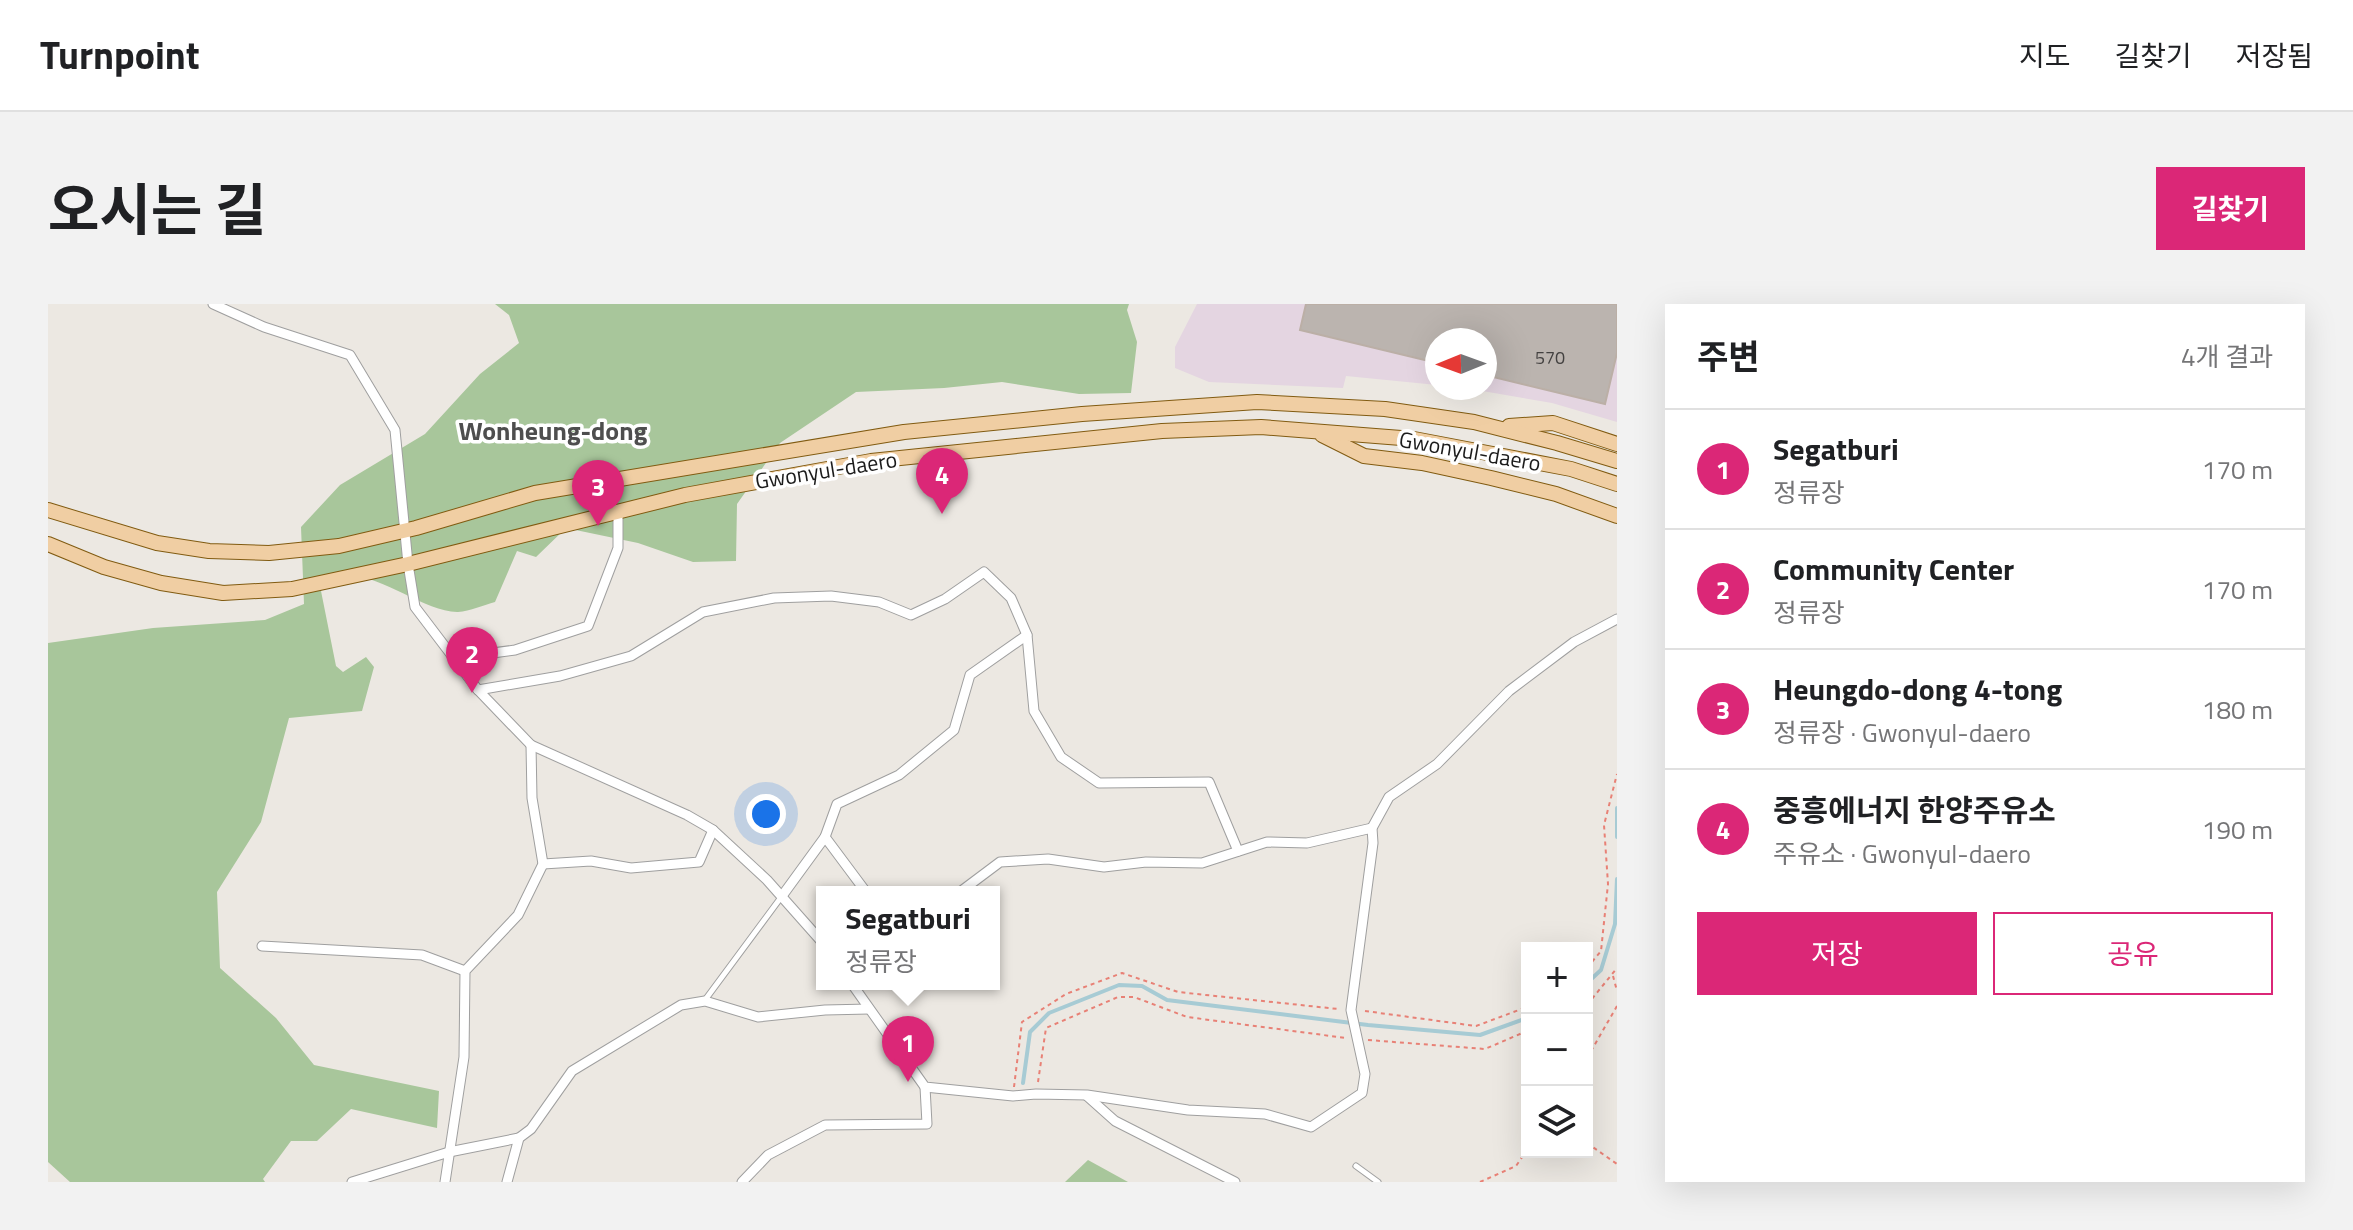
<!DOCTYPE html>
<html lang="ko">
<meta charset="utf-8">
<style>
:root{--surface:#fff;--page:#f2f2f2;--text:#202124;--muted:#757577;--line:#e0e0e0;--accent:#db2777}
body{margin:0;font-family:"Titillium Web","Noto Sans KR",sans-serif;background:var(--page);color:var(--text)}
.controls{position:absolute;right:24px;bottom:24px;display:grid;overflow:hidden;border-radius:0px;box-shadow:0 8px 32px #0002}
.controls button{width:72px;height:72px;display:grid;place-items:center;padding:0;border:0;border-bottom:2px solid var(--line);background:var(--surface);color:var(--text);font:40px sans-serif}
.compass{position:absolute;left:1377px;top:24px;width:72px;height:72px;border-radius:50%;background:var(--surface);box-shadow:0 8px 32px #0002;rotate:269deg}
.you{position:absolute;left:718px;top:510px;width:28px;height:28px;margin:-20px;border:6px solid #fff;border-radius:50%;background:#1a73e8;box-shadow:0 0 0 12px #1a73e833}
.badge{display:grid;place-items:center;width:52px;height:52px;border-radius:50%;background:var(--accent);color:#fff;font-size:26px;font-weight:700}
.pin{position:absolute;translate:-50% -66px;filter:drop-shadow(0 2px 4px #0008)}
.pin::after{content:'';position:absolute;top:42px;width:28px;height:24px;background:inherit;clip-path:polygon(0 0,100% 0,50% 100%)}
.popup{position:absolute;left:768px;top:582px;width:184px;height:104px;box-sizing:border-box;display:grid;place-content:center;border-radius:0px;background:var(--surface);filter:drop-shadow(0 2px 6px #0005);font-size:26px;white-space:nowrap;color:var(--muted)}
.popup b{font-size:30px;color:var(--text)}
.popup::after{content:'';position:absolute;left:50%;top:100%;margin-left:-16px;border:16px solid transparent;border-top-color:var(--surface)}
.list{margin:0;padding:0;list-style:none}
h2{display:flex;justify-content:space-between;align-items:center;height:104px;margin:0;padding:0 32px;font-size:34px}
h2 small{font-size:26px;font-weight:400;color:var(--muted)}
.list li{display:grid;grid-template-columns:52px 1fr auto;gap:24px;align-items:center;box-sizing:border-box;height:120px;padding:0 32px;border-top:2px solid var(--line)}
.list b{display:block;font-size:30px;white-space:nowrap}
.list p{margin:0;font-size:26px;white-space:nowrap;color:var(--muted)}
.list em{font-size:26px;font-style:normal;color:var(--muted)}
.actions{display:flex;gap:16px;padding:24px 32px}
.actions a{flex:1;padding:18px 0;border:2px solid var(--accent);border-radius:0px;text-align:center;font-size:28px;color:var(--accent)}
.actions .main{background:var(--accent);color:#fff}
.icon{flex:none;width:44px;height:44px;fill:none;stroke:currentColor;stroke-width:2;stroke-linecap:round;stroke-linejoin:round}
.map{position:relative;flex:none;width:1569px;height:878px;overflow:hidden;border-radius:0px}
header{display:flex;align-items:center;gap:48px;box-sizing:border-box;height:112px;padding:0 40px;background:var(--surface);border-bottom:2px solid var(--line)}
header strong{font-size:38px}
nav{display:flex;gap:44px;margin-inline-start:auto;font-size:28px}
.intro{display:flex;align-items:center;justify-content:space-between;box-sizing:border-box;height:192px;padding:0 48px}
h1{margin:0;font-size:56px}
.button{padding:20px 36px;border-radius:0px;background:var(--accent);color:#fff;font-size:28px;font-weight:700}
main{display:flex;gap:48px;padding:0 48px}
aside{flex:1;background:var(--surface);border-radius:0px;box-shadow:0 8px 32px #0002}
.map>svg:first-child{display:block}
.industrial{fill:#e4d5e1}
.forest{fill:#a8c69b}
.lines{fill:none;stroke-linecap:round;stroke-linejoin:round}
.stream{stroke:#a7cbd4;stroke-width:4}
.building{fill:#bbb4af;stroke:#bbafa6;stroke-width:2}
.lane-casing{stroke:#9f9f9f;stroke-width:7}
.street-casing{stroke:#9f9f9f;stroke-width:11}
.primary-casing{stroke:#815b11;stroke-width:16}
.path{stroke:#e88176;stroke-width:2;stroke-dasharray:4 4;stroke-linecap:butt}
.lane{stroke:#fff;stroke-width:5}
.street{stroke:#fff;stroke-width:9}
.primary{stroke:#f0cea3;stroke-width:14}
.labels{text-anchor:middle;stroke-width:7;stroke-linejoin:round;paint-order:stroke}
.number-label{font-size:18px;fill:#434140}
.street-label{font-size:22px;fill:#1b1b1b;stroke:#fff}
.quarter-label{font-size:26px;font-weight:bold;fill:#4e4e4e;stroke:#fff}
</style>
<header>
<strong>Turnpoint</strong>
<nav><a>지도</a><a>길찾기</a><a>저장됨</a></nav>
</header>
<div class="intro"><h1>오시는 길</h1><a class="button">길찾기</a></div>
<main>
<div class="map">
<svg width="1569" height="878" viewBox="0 0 1569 878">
<rect width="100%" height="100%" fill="#ece8e2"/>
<path class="industrial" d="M1149 0H1569V118L1504 99 1417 84H1437V36H1389V81L1298 72 1295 84 1161 78 1127 64V43Z"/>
<g class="forest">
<path d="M447 0H1081L1079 6 1089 38 1083 89 1031 90 954 78 896 84 808 88 732 139 689 200 688 257 645 258 590 239 518 224 488 253 469 247 447 298C436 301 422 307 410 308 368 309 305 243 273 287L288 362 295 368 318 353 326 363 314 407 241 414 213 518 169 588 172 664 228 714 266 761 391 787 389 824 303 805 269 837H243L215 875 217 878H22L0 858V339L105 324 217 316 256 300 253 223 292 181 377 130 432 70 471 39 461 11Z"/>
<path d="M1040 856 1080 878H1017Z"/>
</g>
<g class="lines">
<g class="stream">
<path d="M1569 504V533"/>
<path d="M1539 679 1553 666 1567 620 1569 575"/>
<path d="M975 779 982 728 1001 709 1071 681 1094 682 1119 696 1320 721 1432 731 1479 714"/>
</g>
</g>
<path class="building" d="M1258 0H1569V49L1557 100 1437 71V36H1389V59L1252 26Z"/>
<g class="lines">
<defs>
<g id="lane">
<path d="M657 696 734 592"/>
<path d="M1308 862 1330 878"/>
</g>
<g id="street">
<path d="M165 0 216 23 302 51 347 126 360 260 367 303 430 386 483 441 639 511 665 526 719 576 774 638"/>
<path d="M407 354 467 346 540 322 570 244V206"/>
<path d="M430 386 512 372 583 352 655 308 726 294 783 292 831 298 863 311 897 295 936 268 963 294 979 331 986 407 1013 453 1051 479 1161 478 1190 547"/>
<path d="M777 533 789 500 851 471 906 426 922 371 979 331"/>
<path d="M495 560 543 557 583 564 651 558 665 526"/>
<path d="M912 588 952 558 1000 555 1056 563 1098 558 1154 559 1219 538 1259 539 1324 524"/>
<path d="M734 592 777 533 818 588"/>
<path d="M214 642 374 651 417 667"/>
<path d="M804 680 877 783 965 792 988 790 1039 791 1140 806 1217 810 1263 823 1314 789 1317 770 1303 706 1325 539 1324 524 1341 493 1389 460 1461 387 1526 338 1569 315"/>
<path d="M1039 792 1067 817 1187 878"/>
<path d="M304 878 401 848 471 834"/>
<path d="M397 878 416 753 417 667 470 611 495 560 484 494 483 441"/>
<path d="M459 878 471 834 483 825 524 767 633 701 657 697 710 713 777 706 821 705"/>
<path d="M694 878 720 851 777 821 879 820 877 783"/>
</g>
<g id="primary">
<path d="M1461 122 1505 119 1569 140"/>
<path d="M1274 131 1316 152 1374 159 1443 174 1508 190 1569 212"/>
<path d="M0 206 109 239 161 247 221 249 291 242 368 224 487 189 856 128 1034 110 1209 98 1337 105 1426 118 1509 139 1569 157"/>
<path d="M0 240 56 263 113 279 175 289 244 285 360 260 637 191 823 157 1114 127 1213 123 1366 135 1523 165 1569 180"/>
</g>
</defs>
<use href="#lane" class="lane-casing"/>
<use href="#street" class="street-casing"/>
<use href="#primary" class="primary-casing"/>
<g class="path">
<path d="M1539 664 1553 647 1560 580 1556 521 1569 470"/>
<path d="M1565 672 1569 687"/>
<path d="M1539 701 1569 664"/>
<path d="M1317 707 1428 722 1479 703"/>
<path d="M1320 736 1437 745 1479 727"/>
<path d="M1539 754 1569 702"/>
<path d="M990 778 998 724 1070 693H1086L1139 713 1298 734"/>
<path d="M966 783 974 718 1018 690 1074 669 1130 688 1290 705"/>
<path d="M1539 839 1569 860"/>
<path d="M1432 878 1468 862 1479 846"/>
</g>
<use href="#lane" class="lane"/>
<use href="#street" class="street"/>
<use href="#primary" class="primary"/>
</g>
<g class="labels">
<g class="number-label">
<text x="1502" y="60">570</text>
</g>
<g class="street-label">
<text transform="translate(1422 147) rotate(10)" y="8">Gwonyul-daero</text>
<text transform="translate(778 166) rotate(-9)" y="8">Gwonyul-daero</text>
</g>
<g class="quarter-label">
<text x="505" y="136">Wonheung-dong</text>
</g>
</g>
</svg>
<div class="controls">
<button>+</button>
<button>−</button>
<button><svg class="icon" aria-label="layers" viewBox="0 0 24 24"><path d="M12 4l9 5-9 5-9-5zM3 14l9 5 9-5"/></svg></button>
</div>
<svg class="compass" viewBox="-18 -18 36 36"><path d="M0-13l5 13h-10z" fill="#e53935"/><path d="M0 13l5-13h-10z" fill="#757577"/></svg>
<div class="you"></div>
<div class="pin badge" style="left:860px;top:778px">1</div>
<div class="popup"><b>Segatburi</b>정류장</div>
<div class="pin badge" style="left:424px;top:389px">2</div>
<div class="pin badge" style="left:550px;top:222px">3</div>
<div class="pin badge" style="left:894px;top:210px">4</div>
</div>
<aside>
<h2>주변<small>4개 결과</small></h2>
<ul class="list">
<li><span class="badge">1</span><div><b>Segatburi</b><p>정류장</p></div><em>170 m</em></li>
<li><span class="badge">2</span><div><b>Community Center</b><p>정류장</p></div><em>170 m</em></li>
<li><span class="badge">3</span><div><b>Heungdo-dong 4-tong</b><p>정류장 · Gwonyul-daero</p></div><em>180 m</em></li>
<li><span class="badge">4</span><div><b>중흥에너지 한양주유소</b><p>주유소 · Gwonyul-daero</p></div><em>190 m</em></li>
</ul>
<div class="actions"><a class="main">저장</a><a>공유</a></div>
</aside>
</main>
